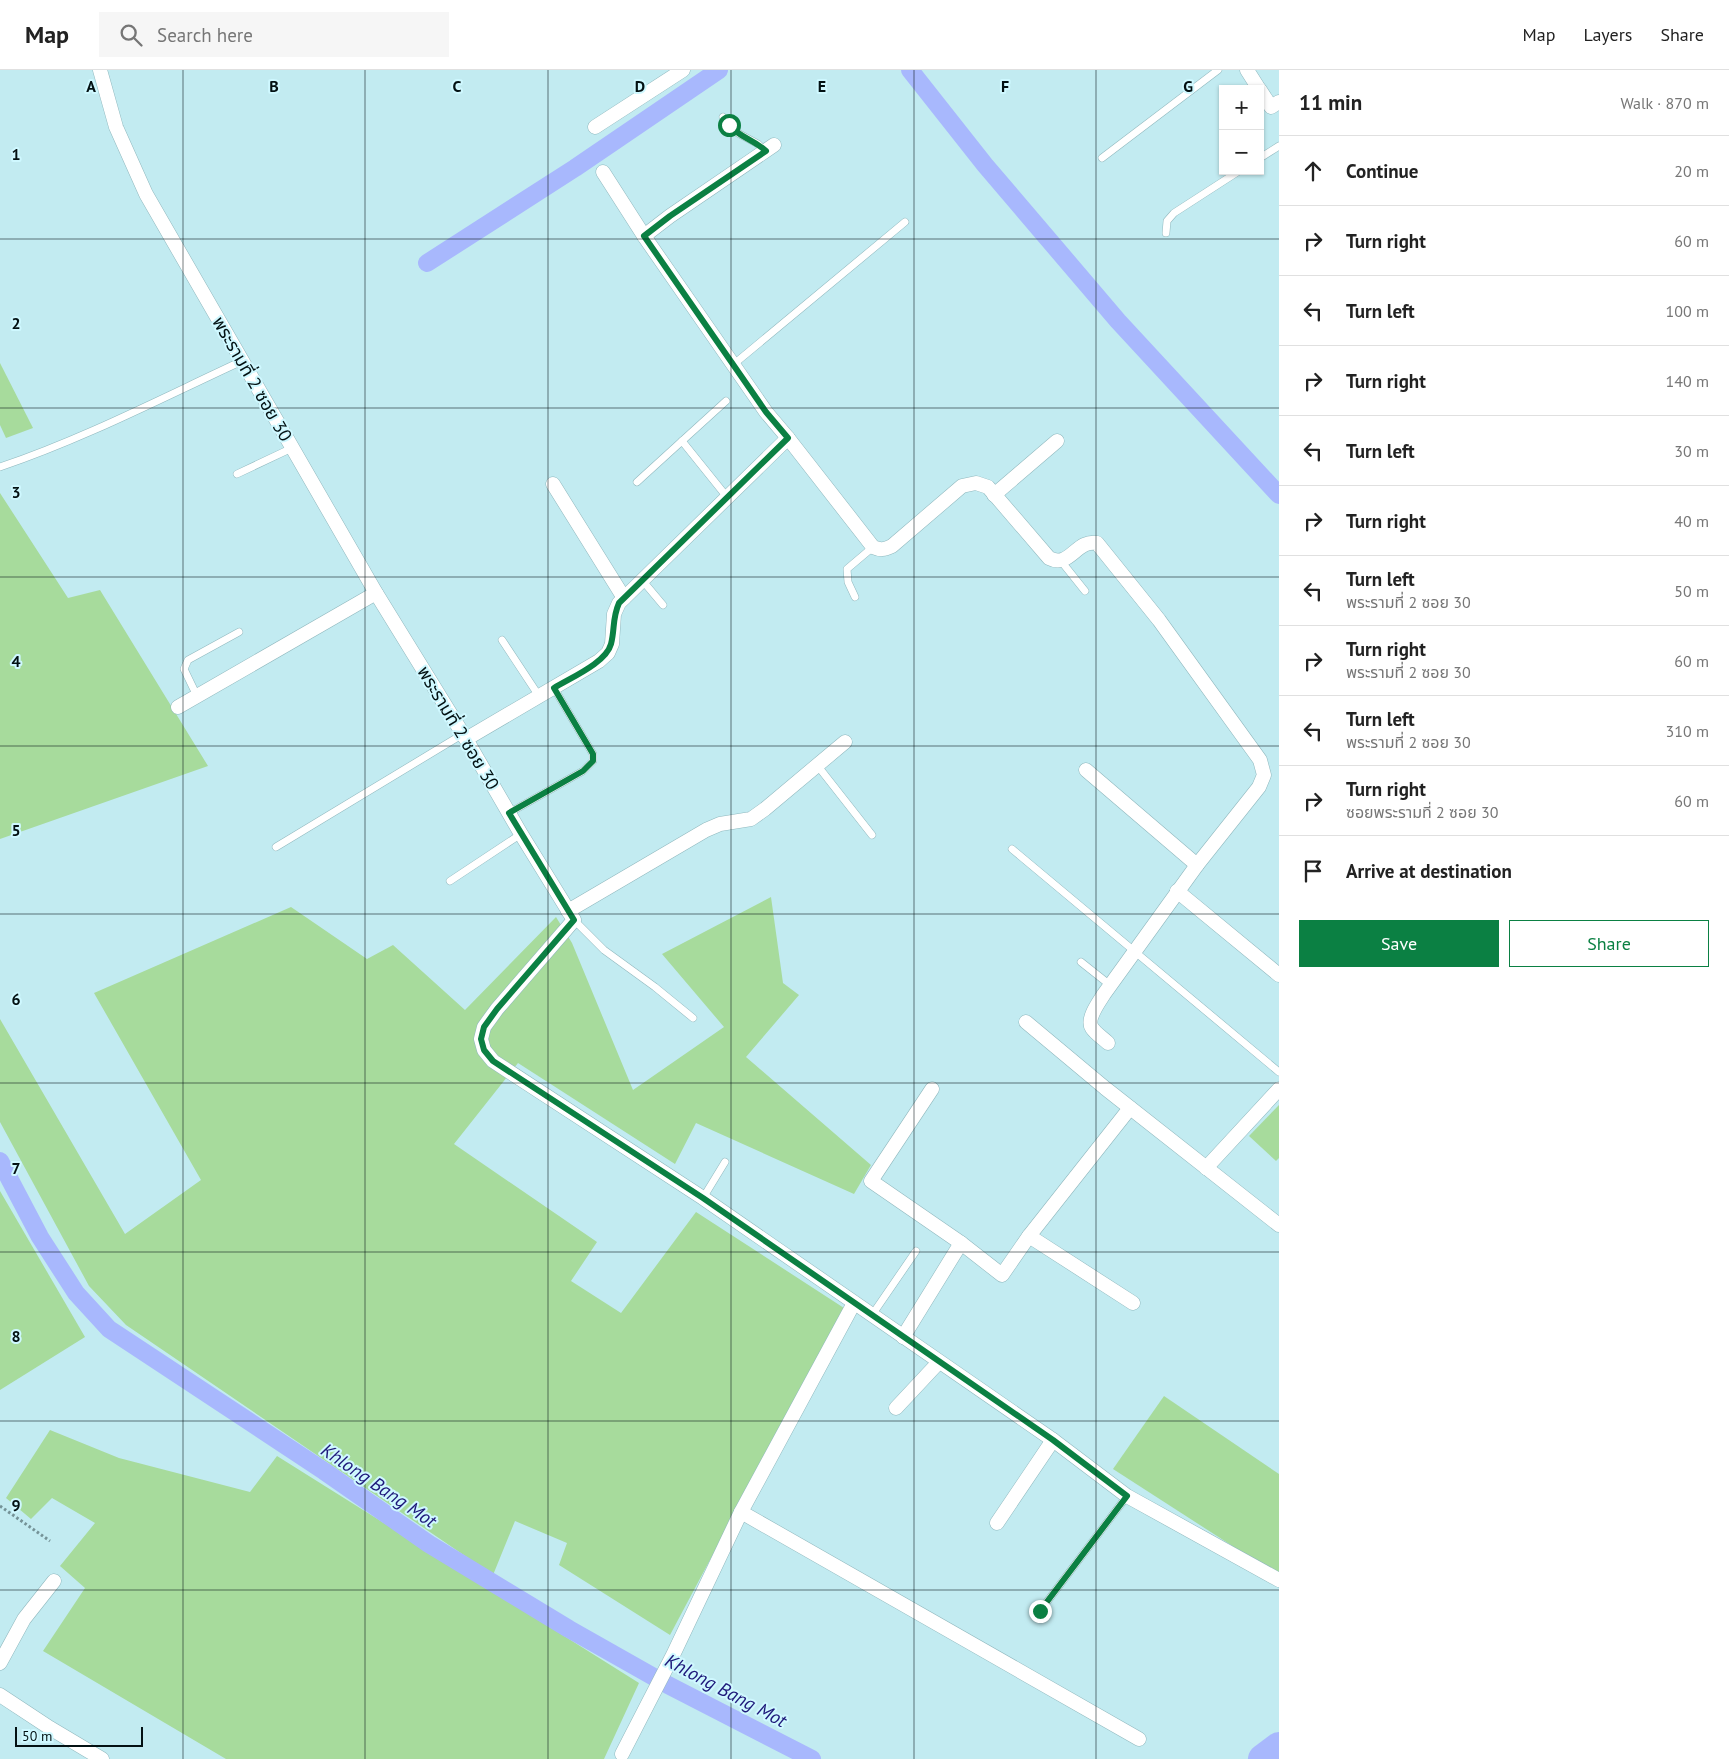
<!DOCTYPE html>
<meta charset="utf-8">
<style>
:root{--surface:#fff;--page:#f6f6f6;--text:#222;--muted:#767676;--line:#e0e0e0;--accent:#0b8043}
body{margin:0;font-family:"PT Sans","Noto Sans Thai",sans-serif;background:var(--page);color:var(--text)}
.controls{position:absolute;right:15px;top:15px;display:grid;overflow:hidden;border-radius:0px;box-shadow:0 1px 4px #0004}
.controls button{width:45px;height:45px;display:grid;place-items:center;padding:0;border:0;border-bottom:1px solid var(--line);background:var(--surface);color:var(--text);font:25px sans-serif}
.scale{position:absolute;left:15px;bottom:12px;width:128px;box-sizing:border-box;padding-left:5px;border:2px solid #031113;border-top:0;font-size:14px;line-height:18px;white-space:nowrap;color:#031113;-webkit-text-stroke:4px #cff8ff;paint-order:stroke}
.stop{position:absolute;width:15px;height:15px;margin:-11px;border:4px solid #0b8043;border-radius:50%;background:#fff}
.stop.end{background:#0b8043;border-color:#fff;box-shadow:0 1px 5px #0008}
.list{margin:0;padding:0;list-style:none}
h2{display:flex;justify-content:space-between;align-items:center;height:65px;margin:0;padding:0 20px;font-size:21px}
h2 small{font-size:16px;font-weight:400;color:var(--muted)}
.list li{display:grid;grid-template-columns:32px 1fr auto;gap:15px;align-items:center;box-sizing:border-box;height:70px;padding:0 20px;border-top:1px solid var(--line)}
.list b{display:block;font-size:19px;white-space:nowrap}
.list p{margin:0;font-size:16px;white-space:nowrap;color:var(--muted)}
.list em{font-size:16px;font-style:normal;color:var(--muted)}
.actions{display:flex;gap:10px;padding:15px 20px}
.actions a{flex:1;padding:11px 0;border:1px solid var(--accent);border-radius:0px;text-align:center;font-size:18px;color:var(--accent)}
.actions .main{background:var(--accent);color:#fff}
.icon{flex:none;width:28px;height:28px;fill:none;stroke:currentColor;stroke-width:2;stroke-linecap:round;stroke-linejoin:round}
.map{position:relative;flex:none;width:1279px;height:1689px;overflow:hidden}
header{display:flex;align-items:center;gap:30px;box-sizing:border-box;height:70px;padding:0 25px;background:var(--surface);border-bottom:1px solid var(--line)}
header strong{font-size:24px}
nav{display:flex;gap:28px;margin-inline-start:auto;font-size:18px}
.search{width:350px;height:45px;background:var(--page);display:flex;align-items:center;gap:12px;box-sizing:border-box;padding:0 18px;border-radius:0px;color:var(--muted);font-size:19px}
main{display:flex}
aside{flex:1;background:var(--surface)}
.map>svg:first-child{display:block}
.green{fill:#a7db9c}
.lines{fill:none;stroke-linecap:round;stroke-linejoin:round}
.canal{stroke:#a8b8fd;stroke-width:18}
.river{stroke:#a8b8fd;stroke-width:30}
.service-casing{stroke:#90b8be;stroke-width:8}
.minor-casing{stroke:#90b8be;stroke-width:15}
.path{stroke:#749297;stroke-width:3;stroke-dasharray:2.5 2.5;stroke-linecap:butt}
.service{stroke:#fff;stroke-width:7}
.minor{stroke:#fff;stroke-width:14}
.route{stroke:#0b8043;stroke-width:6}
.grid{fill:none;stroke:#031113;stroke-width:1;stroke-opacity:0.55}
.labels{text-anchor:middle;stroke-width:4;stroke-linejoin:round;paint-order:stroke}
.street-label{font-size:18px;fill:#031113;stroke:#cff8ff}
.water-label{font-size:19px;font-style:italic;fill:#1e197a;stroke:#cff8ff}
.grid-label{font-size:16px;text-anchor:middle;font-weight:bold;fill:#031113;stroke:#cff8ff;stroke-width:4;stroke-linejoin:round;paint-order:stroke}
</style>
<header>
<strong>Map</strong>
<div class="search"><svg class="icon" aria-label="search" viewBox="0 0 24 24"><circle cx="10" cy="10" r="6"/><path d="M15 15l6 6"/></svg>Search here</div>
<nav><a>Map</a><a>Layers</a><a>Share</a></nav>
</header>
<main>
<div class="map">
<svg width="1279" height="1689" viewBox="0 0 1279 1689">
<rect width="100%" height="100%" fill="#c2ebf1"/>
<g class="green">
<path d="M0 293 33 358 6 368 0 355Z"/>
<path d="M0 423 68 528 100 520 208 696 0 769Z"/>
<path d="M771 827 783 913 799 925 746 987 871 1095 854 1124 696 1053 675 1094 518 993 454 1074 597 1172 571 1211 621 1243 696 1142 844 1238 670 1565 559 1495 567 1473 515 1451 493 1505 126 1255 89 1216 0 1052V949L125 1164 201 1110 94 923 291 837 367 889 393 875 465 940 556 847 572 873 633 1020 724 957 662 884Z"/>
<path d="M1279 1035V1088L1276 1091 1249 1066Z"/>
<path d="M0 1121 85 1267 0 1320Z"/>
<path d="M1164 1326 1279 1404V1506L1113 1399Z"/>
<path d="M50 1360 119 1388 250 1422 277 1386 639 1613 604 1689H226L43 1581 85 1518 60 1496 95 1453 52 1428 31 1449 6 1428Z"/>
</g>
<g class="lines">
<g class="canal">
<path d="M910 0 985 95 1118 251 1279 425"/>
<path d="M427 193 575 98 719 0"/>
<path d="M0 1091 40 1167 76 1223 109 1259 324 1401 429 1474 569 1559 668 1615 812 1689"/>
</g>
<path class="river" d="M1263 1689 1279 1677"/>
<defs>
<g id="service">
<path d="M723 47 734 61 758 74 765 81"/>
<path d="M1102 88 1218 0"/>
<path d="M1260 88 1279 76"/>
<path d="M1166 163 1167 151 1174 143 1239 101"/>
<path d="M734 294 905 152"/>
<path d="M682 371 726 331"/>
<path d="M0 397C83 369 162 328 242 291"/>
<path d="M237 404 292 378"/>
<path d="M637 412 682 371 727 427"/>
<path d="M1061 491 1085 521"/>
<path d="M642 510 663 535"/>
<path d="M855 527 848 512 847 499 873 477"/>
<path d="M502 570 539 626"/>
<path d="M197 626 184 599 188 590 239 562"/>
<path d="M817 695 872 765"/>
<path d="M509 743 583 701 593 691V684L554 618"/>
<path d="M276 777 463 664"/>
<path d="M1012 779 1279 1002"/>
<path d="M450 811 521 764"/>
<path d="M574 850 604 880 655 917 693 948"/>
<path d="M1081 892 1110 915"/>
<path d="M703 1128 725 1092"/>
<path d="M872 1245 916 1181"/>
<path d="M1040 1541 1127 1426"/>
</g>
<g id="minor">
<path d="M100 0 116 57 146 124 376 523 466 669 521 764 574 850 497 939 484 957 481 969 484 980 493 991 703 1128 1053 1370 1127 1426 1279 1510"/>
<path d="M1247 0 1259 19"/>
<path d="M1260 20 1271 37 1279 32"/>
<path d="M595 57 683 0"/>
<path d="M774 75 670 146 644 166 766 342 788 368"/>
<path d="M603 102 644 166"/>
<path d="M553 414 624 528"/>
<path d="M994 425 1057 371"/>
<path d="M178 637 376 523"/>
<path d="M466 669 599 591 608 583 612 574 614 544 619 533 788 368 873 477C880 480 884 480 892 476L962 416 976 413 988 417 1049 488C1070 499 1076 469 1097 473L1159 550 1260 690 1264 705 1259 717 1197 795 1104 924C1099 932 1086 949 1092 958 1096 964 1103 968 1108 973"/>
<path d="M1086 700 1197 795"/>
<path d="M1177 821 1279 905"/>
<path d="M568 841 706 760 720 754 751 749 765 739 845 672"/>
<path d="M1026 952 1105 1018 1279 1155"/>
<path d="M1206 1098 1279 1019"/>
<path d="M1029 1166 1130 1038"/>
<path d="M961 1173 1002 1205 1029 1166 1133 1233"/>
<path d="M903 1267 961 1173 871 1111 932 1019"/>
<path d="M896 1338 939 1292"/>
<path d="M741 1442 1139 1669"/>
<path d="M997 1453 1053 1370"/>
<path d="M0 1593 24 1549 54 1511"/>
<path d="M0 1625 50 1658 102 1689"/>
<path d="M622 1684 673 1585 741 1442 854 1233"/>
</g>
</defs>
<use href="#service" class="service-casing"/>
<use href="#minor" class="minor-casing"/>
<path class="path" d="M0 1436 50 1471"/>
<use href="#service" class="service"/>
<use href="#minor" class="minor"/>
</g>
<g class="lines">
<path class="route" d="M729 55C739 67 754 70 766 81L670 146 644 166 766 342 788 368 619 533C612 549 615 559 611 574 606 593 570 608 554 618L593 684V691L583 701 509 743 574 850 497 939 484 957 481 969 484 980 493 991 703 1128 1053 1370 1127 1426 1040 1541"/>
</g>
<path class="grid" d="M183 0V1689M365 0V1689M548 0V1689M731 0V1689M914 0V1689M1096 0V1689M0 169H1279M0 338H1279M0 507H1279M0 676H1279M0 844H1279M0 1013H1279M0 1182H1279M0 1351H1279M0 1520H1279"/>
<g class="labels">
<g class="street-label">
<text transform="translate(252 309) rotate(60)" y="6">พระรามที่ 2 ซอย 30</text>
<text transform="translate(458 658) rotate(59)" y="6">พระรามที่ 2 ซอย 30</text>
</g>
<g class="water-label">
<text transform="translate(379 1415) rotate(34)" y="7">Khlong Bang Mot</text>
<text transform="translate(726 1620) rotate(28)" y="7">Khlong Bang Mot</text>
</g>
</g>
<g class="grid-label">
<text x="91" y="22">A</text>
<text x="274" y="22">B</text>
<text x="457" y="22">C</text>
<text x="640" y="22">D</text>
<text x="822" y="22">E</text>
<text x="1005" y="22">F</text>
<text x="1188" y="22">G</text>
<text x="16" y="90">1</text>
<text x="16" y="259">2</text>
<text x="16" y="428">3</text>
<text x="16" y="597">4</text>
<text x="16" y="766">5</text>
<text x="16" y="935">6</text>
<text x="16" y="1104">7</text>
<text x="16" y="1272">8</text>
<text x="16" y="1441">9</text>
</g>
</svg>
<div class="controls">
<button>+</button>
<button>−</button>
</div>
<div class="scale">50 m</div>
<div class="stop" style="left:729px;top:55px"></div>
<div class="stop end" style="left:1040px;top:1541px"></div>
</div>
<aside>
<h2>11 min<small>Walk · 870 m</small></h2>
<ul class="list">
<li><svg class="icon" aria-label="ahead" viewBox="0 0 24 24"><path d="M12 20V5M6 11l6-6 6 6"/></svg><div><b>Continue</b></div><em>20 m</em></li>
<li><svg class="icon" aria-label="right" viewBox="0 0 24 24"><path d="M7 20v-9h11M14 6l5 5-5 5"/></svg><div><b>Turn right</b></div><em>60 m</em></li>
<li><svg class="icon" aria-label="left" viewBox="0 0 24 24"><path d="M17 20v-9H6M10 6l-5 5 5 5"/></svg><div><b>Turn left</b></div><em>100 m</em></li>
<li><svg class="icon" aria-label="right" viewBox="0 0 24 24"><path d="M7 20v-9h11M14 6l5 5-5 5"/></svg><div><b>Turn right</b></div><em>140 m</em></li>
<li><svg class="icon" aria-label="left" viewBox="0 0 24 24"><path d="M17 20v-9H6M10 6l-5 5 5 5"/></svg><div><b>Turn left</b></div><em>30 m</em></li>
<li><svg class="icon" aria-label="right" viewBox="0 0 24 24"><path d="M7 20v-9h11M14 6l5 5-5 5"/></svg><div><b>Turn right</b></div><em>40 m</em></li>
<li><svg class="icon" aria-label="left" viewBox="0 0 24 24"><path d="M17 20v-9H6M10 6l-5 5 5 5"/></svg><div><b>Turn left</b><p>พระรามที่ 2 ซอย 30</p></div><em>50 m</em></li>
<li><svg class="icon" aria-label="right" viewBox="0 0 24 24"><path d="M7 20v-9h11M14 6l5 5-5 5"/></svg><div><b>Turn right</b><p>พระรามที่ 2 ซอย 30</p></div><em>60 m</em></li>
<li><svg class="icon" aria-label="left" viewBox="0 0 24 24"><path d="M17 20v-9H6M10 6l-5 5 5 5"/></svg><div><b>Turn left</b><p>พระรามที่ 2 ซอย 30</p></div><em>310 m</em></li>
<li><svg class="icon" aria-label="right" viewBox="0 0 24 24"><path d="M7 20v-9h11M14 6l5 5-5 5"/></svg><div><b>Turn right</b><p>ซอยพระรามที่ 2 ซอย 30</p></div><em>60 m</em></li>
<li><svg class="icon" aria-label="arrive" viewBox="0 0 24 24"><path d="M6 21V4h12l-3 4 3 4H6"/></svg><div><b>Arrive at destination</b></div></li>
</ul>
<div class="actions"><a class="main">Save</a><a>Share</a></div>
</aside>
</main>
